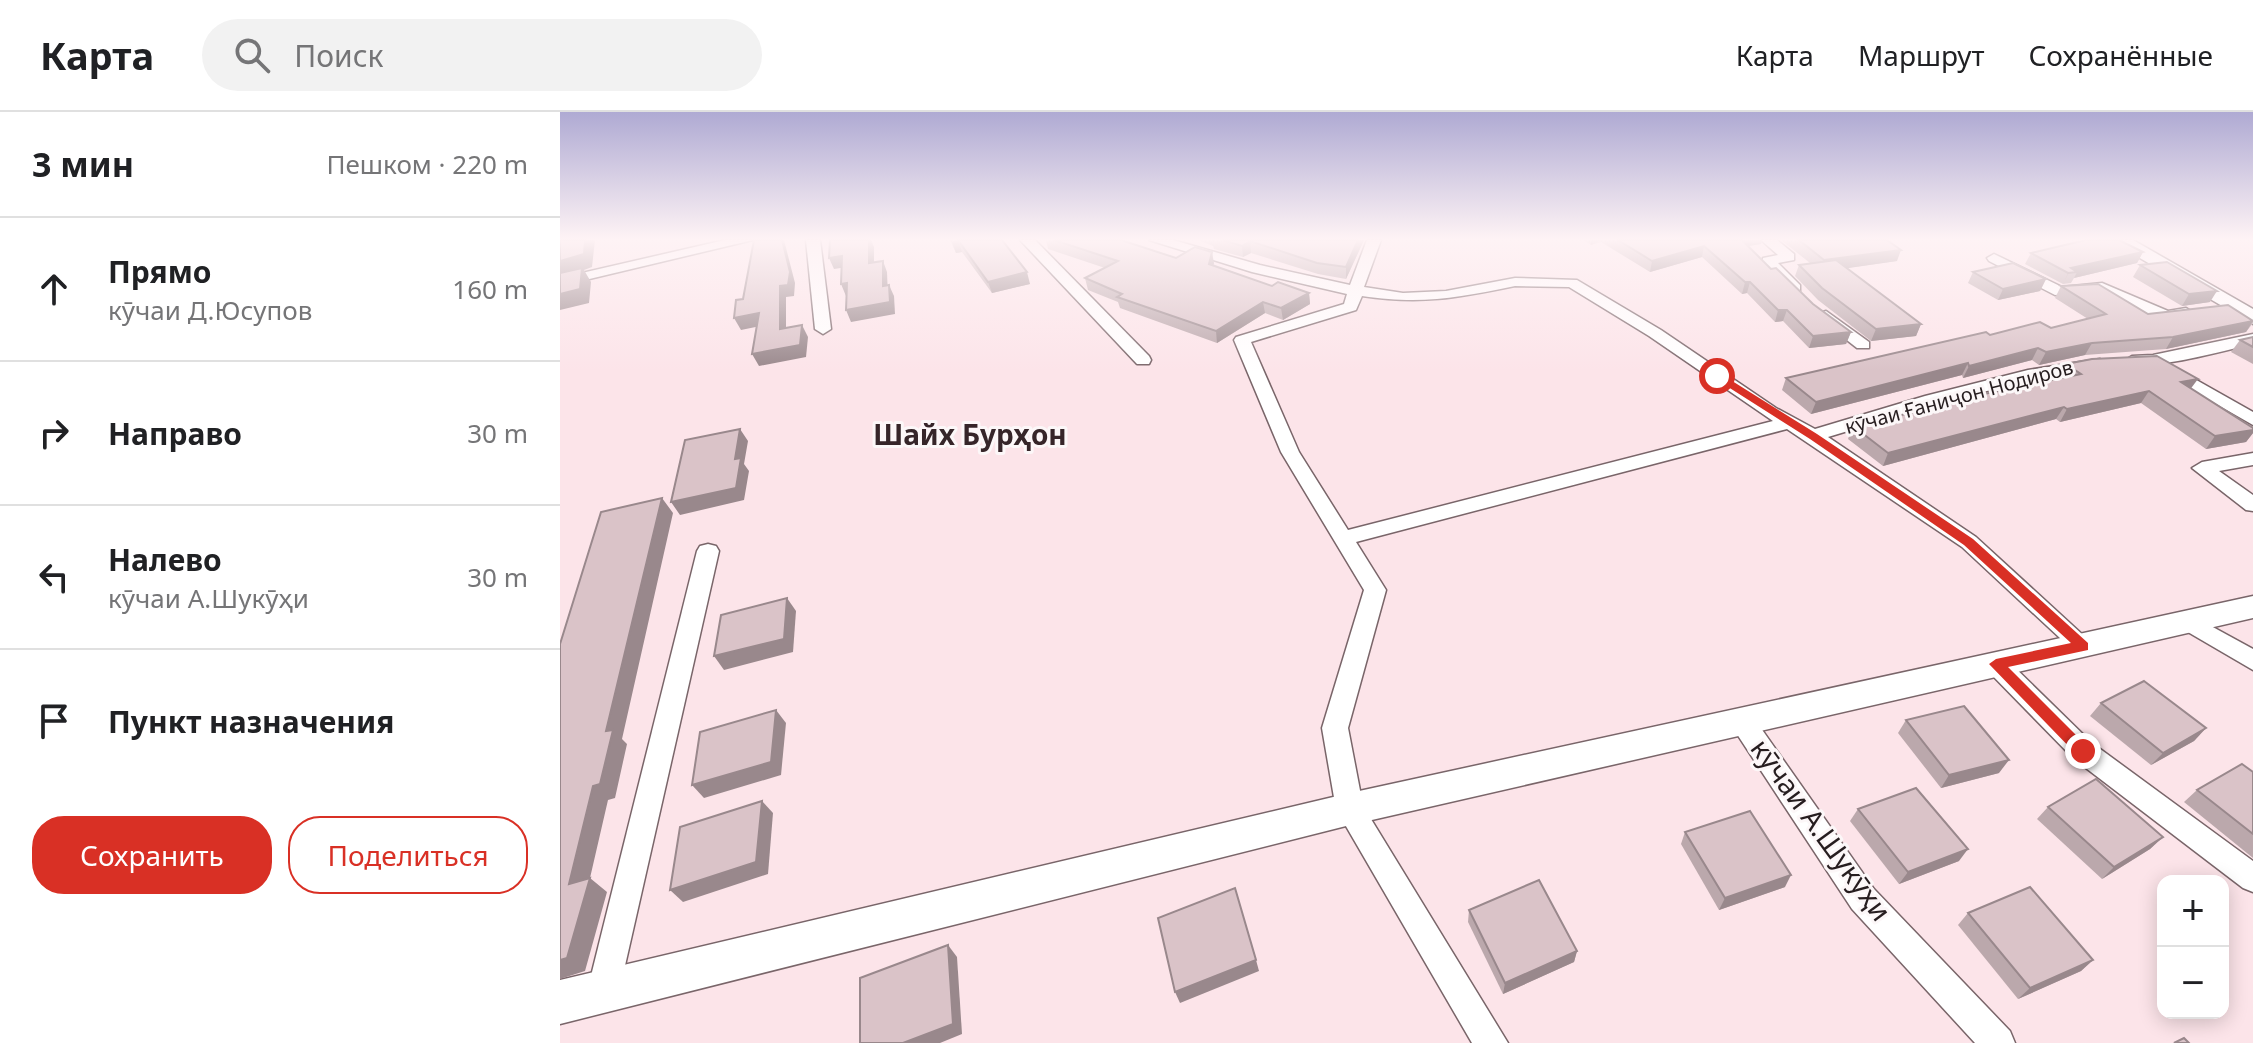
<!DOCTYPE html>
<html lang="ru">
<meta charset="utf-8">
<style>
:root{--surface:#fff;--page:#f2f2f2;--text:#202124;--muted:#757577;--line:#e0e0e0;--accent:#d93025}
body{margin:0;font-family:"Noto Sans",sans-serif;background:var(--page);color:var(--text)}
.controls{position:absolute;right:24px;bottom:24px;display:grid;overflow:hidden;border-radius:16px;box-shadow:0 4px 20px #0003}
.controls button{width:72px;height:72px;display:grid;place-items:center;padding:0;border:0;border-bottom:2px solid var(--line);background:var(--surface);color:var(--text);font:40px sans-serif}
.stop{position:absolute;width:24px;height:24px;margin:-18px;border:6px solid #d93025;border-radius:50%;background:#fff}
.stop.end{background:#d93025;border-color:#fff;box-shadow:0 2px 8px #0008}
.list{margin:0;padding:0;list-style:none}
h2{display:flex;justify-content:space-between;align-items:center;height:104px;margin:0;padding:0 32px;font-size:34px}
h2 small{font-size:26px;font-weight:400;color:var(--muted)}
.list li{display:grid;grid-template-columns:52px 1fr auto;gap:24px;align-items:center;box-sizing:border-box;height:144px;padding:0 32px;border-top:2px solid var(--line)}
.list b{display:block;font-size:30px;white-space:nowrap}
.list p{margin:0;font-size:26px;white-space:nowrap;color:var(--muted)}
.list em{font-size:26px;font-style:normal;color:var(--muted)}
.actions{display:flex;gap:16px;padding:24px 32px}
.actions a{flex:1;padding:18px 0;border:2px solid var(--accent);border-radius:32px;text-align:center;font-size:28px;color:var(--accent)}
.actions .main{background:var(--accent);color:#fff}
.icon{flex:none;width:44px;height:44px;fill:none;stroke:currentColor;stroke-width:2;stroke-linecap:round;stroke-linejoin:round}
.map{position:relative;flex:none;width:1693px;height:931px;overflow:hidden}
header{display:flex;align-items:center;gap:48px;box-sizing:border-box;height:112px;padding:0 40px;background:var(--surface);border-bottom:2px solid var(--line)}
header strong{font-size:38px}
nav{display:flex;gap:44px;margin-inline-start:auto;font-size:28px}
.search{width:560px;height:72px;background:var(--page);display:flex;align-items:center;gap:20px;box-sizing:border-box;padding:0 28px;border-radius:44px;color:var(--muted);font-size:30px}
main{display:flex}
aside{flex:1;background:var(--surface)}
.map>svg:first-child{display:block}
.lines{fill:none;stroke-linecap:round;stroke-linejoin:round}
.street-casing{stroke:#796569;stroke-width:3}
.secondary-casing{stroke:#796569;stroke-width:3}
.street{fill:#fff;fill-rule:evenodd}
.secondary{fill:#fff;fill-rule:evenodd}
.wall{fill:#bba8ac}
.shaded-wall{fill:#99888c}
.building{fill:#dac3c8;stroke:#99888c;stroke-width:2}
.route{fill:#d93025}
.labels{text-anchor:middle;stroke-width:6;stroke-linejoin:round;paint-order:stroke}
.far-street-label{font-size:20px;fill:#261d1f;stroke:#fcf7f8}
.quarter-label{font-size:28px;font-weight:bold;fill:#362529;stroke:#fcf7f8}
.near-street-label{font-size:28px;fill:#261d1f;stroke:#fcf7f8}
</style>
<header>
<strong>Карта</strong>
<div class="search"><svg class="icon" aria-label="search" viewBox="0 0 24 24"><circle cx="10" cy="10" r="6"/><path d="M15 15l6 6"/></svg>Поиск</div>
<nav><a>Карта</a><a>Маршрут</a><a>Сохранённые</a></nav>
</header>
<main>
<aside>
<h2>3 мин<small>Пешком · 220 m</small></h2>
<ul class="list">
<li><svg class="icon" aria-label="ahead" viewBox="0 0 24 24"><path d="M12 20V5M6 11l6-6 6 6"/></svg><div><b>Прямо</b><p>кӯчаи Д.Юсупов</p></div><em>160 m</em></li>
<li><svg class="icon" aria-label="right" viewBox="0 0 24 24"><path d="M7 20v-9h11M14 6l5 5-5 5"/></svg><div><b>Направо</b></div><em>30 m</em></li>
<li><svg class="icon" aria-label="left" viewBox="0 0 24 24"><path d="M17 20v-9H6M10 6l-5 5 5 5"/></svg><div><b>Налево</b><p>кӯчаи А.Шукӯҳи</p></div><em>30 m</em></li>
<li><svg class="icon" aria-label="arrive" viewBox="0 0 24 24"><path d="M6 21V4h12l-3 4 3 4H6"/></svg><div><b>Пункт назначения</b></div></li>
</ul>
<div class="actions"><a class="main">Сохранить</a><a>Поделиться</a></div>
</aside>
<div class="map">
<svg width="1693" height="931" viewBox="0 0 1693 931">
<rect width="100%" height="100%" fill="#fce4e9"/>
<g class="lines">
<defs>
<g id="street">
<path d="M165 128H193L0 174V166Z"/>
<path d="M246 128H260L271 217 263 222 255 217Z"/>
<path d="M460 128H475L589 244 591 248 589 252H577Z"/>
<path d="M589 128H613L700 153 790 173 807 128H821L804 175 843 181 886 179 955 166 1017 168 1101 218 1216 296 1255 317 1365 284 1468 258 1540 247 1542 251 1540 255 1469 268 1377 292 1268 325 1416 425 1535 534 1531 540 1523 543 1515 540 1402 435 1227 317 796 430 826 478 788 616 803 694 948 931H912L776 697 762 616 804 478 721 340 674 228 676 225 784 192 787 182 692 160ZM955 174 1009 175 1089 224 1213 309 788 418 739 340 691 230 796 198 802 184C861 193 897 186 955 174Z"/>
<path d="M1201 128H1217L1234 142V148L1218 151 1240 173V179H1230L1203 152V146L1218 143Z"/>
<path d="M1434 142 1502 175 1542 171 1608 199 1626 196 1634 201 1632 204 1600 207 1540 180 1495 183 1429 149 1427 146Z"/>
<path d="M1266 199 1309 230V236H1297L1260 207V201Z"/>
<path d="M1693 222V232C1669 237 1579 263 1564 249L1572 244 1593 243Z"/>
<path d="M1608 252 1693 300V313L1602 261 1600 257 1602 253Z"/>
<path d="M1693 341V353L1659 359 1693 383V399L1686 398 1632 356 1642 350Z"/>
<path d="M148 432 156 434 159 439 59 880 54 891 43 896 32 891 27 880 137 439 140 434Z"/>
<path d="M1629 502 1693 537V558L1621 516 1617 510 1621 504Z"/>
<path d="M1436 543 1445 546 1532 631 1693 749V780L1683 776 1514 647 1427 558 1424 552 1427 546Z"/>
<path d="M1182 599 1191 602 1314 777 1450 919 1455 931H1415L1292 797 1173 616 1169 609 1173 602Z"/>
</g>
<g id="secondary">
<path d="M1549 128H1573L1693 197V212Z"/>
<path d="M1693 484V506L790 713 0 912V868L790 681Z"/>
</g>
</defs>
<use href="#street" class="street-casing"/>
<use href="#secondary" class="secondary-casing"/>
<use href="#street" class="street"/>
<use href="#secondary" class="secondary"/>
</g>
<g class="wall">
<path d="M390 128H442L470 172 432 181 402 140 396 141Z"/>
<path d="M486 128H561L616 146 654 151 653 153 712 174 749 181 750 192 723 208 705 201 657 231 560 196 558 190 528 178 525 166 545 156 488 137Z"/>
<path d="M638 128H804L786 167 758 162 691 141 683 145 654 137 653 134Z"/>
<path d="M1024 128H1202L1201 132 1188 134 1211 157 1253 192 1291 220 1286 232 1249 236 1223 209 1215 210 1187 181 1182 182 1142 145 1090 160 1041 130 1031 133Z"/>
<path d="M1221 128H1327L1337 149 1287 156 1361 212 1356 224 1311 229 1258 188 1235 164 1239 153 1250 151Z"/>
<path d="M1583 140 1577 151 1514 166 1511 171 1503 172 1465 152 1471 141Z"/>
<path d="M1580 153 1650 190 1622 194 1573 165Z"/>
<path d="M1413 160 1486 167 1480 179 1438 188 1408 171Z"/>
<path d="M1501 174 1588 202 1693 208V211L1686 220 1606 237 1525 243 1479 253 1472 248 1403 266 1402 263 1251 302 1222 278 1226 266 1430 223 1491 216 1528 207 1495 186Z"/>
<path d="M1693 225V252L1671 240 1680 228Z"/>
<path d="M1506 252 1631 276 1693 316V321L1686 330 1646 337 1581 291 1500 310 1496 307 1323 354 1288 327 1293 314 1393 291 1395 288 1501 266 1499 265Z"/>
<path d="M1541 591 1646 616 1634 629 1591 653 1530 604Z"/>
<path d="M1346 608 1439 661 1381 676 1338 621Z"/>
<path d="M1693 660V746L1624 690 1637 678Z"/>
<path d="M1488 695 1603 725 1590 737 1542 767 1477 707Z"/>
<path d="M1298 697 1399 749 1339 772 1290 709Z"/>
<path d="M1125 720 1225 775 1159 798 1121 732Z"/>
<path d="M909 798 1017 839 1014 850 943 882 908 810Z"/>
<path d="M1408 801 1533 848 1521 859 1458 887 1398 813Z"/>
</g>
<g class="shaded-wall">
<path d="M25 128H35L32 155 24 158 31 170 29 191 0 198V149Z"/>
<path d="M222 128H224L235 171 234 184 226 185V229L220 217Z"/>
<path d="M309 128H311L314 135V163L309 151Z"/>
<path d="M398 128 402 140 396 141 392 130Z"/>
<path d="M798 128H804L786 167V155Z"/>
<path d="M1031 128H1041L1031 133Z"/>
<path d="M1177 128H1202L1201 132 1175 136Z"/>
<path d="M690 129 691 141 683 145 682 134Z"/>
<path d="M1144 134 1142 145 1090 160 1092 149Z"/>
<path d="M1341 138 1337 149 1261 160 1264 148Z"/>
<path d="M652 140 654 151 651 163 649 152Z"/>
<path d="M1583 140 1577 151 1514 166 1517 160 1508 161 1505 168 1511 156Z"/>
<path d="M282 144 287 155 274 157 269 146Z"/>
<path d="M323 149 327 160 328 185 323 174Z"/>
<path d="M467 160 470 172 432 181 428 170Z"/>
<path d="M1486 167 1480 179 1438 188 1443 177Z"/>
<path d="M1185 170H1190L1187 181 1182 182Z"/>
<path d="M287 171 286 184 281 172Z"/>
<path d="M329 173 334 184 335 202 291 210 286 198Z"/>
<path d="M1657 179 1650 190 1622 194 1629 182Z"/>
<path d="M749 181 750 192 723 208 721 196Z"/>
<path d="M703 190 705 201 657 231 656 219Z"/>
<path d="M1218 198H1227L1223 209 1215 210Z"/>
<path d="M199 201 205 213 181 218 174 206Z"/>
<path d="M1693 209 1686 220 1606 237 1613 225Z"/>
<path d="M1361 212 1356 224 1311 229 1316 217Z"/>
<path d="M242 213 248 225 246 245 199 254 192 242Z"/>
<path d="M1291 220 1286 232 1249 236 1253 224Z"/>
<path d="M1532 231 1525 243 1479 253 1486 240Z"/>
<path d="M1478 236 1472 248 1403 266 1409 254Z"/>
<path d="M1408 251 1402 263 1251 302 1256 290Z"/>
<path d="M1638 267 1629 279 1621 270Z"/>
<path d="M1589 279 1581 291 1500 310 1507 297Z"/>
<path d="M1504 295 1496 307 1323 354 1328 341Z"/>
<path d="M180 317 188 329 184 352 189 359 184 388 120 403 111 390 175 347Z"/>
<path d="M1693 318V321L1686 330 1646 337 1655 324Z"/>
<path d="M102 386 113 401 62 627 67 632 55 686 48 688 30 766 47 780 25 859 0 867V848L9 772Z"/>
<path d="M227 486 236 499 233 540 164 558 154 544Z"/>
<path d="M216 598 226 611 221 663 144 686 132 673Z"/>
<path d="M1646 616 1634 629 1591 653 1603 641Z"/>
<path d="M1449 648 1439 661 1381 676 1389 663Z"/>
<path d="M202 689 213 701 208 762 123 790 110 778Z"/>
<path d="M1603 725 1590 737 1542 767 1554 755Z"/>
<path d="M1408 737 1399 749 1339 772 1348 760Z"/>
<path d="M1231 763 1225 775 1159 798 1165 786Z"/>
<path d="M388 833 397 845 402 922 380 931H343Z"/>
<path d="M1017 839 1014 850 943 882 945 871Z"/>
<path d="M696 848 699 859 620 891 615 880Z"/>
<path d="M1533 848 1521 859 1458 887 1470 876Z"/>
</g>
<g class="building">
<path d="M0 128H25L24 142 0 149Z"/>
<path d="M194 128H222L230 160 228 173 220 174V217L242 213 240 233 192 242 199 201 174 206 176 188 183 187Z"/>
<path d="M270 128H309V151L323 149V174L329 173 330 190 286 198 287 171 281 172 282 144 269 146Z"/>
<path d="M398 128H442L467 160 428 170Z"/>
<path d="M494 128H561L616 146 635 135 652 140 649 152 712 174 718 170 749 181 721 196 703 190 656 219 557 185 562 182 525 166 558 149Z"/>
<path d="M663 128H798L786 155 757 151 690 129 682 134Z"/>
<path d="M1058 128H1182L1211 157 1216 156 1253 192 1291 220 1253 224 1227 198H1218L1190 170H1185L1144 134 1092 149Z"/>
<path d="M1239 128H1327L1341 138 1264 148Z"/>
<path d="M1526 128H1559L1583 140 1511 156 1517 160 1508 161 1471 141Z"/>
<path d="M1276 148 1361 212 1316 217 1262 176 1239 153Z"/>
<path d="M1607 150 1657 179 1629 182 1580 153Z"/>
<path d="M1453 151 1486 167 1443 177 1413 160Z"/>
<path d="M22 156 20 177 0 182V161Z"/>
<path d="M1538 172 1588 202 1668 193 1693 209 1613 225 1532 231 1486 240 1478 236 1409 254 1408 251 1256 290 1226 266 1426 220 1430 223 1480 210 1491 216 1546 202 1501 174Z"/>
<path d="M1693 225V235L1680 228Z"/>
<path d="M1597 244 1638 267 1621 270 1693 316V318L1655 324 1589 279 1507 297 1504 295 1328 341 1293 314 1398 290 1395 288 1521 262 1506 252 1532 247Z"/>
<path d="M180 317 175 347 181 346 176 376 111 390 125 328Z"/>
<path d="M102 386 46 619 53 618 40 672 33 674 9 772 30 766 7 846 0 848V532L41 400Z"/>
<path d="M227 486 224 527 154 544 161 503Z"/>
<path d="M1584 569 1646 616 1603 641 1541 591Z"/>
<path d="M1404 594 1449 648 1389 663 1346 608Z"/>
<path d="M216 598 211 650 132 673 140 620Z"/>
<path d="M1682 652 1693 660V722L1637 678Z"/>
<path d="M1536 667 1603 725 1554 755 1488 695Z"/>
<path d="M1356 676 1408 737 1348 760 1298 697Z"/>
<path d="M202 689 196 750 110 778 120 715Z"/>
<path d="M1190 699 1231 763 1165 786 1125 720Z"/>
<path d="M979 768 1017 839 945 871 909 798Z"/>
<path d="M1470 775 1533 848 1470 876 1408 801Z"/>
<path d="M675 776 696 848 615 880 598 806Z"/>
<path d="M388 833 393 912 343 931H300V866Z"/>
<path d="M1624 926 1629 931H1614Z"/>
</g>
<linearGradient id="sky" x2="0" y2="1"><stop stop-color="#afaad3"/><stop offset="0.49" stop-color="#fef3f5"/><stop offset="1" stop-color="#fef3f5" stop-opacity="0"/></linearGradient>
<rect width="1693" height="259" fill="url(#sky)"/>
<path class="route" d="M1154 262H1161L1257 322 1413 427 1528 531V538L1448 555 1528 635V644H1518L1429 552 1436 547 1511 531 1404 433 1250 327 1154 266Z"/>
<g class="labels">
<g class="far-street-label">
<text transform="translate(1399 285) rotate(-15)" y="7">кӯчаи Ғаниҷон Нодиров</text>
</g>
<g class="quarter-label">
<text x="410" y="333">Шайх Бурҳон</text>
</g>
<g class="near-street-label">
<text transform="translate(1261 718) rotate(54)" y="10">кӯчаи А.Шукӯҳи</text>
</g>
</g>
</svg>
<div class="controls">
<button>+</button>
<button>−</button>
</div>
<div class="stop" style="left:1157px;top:264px"></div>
<div class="stop end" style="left:1523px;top:639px"></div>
</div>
</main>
